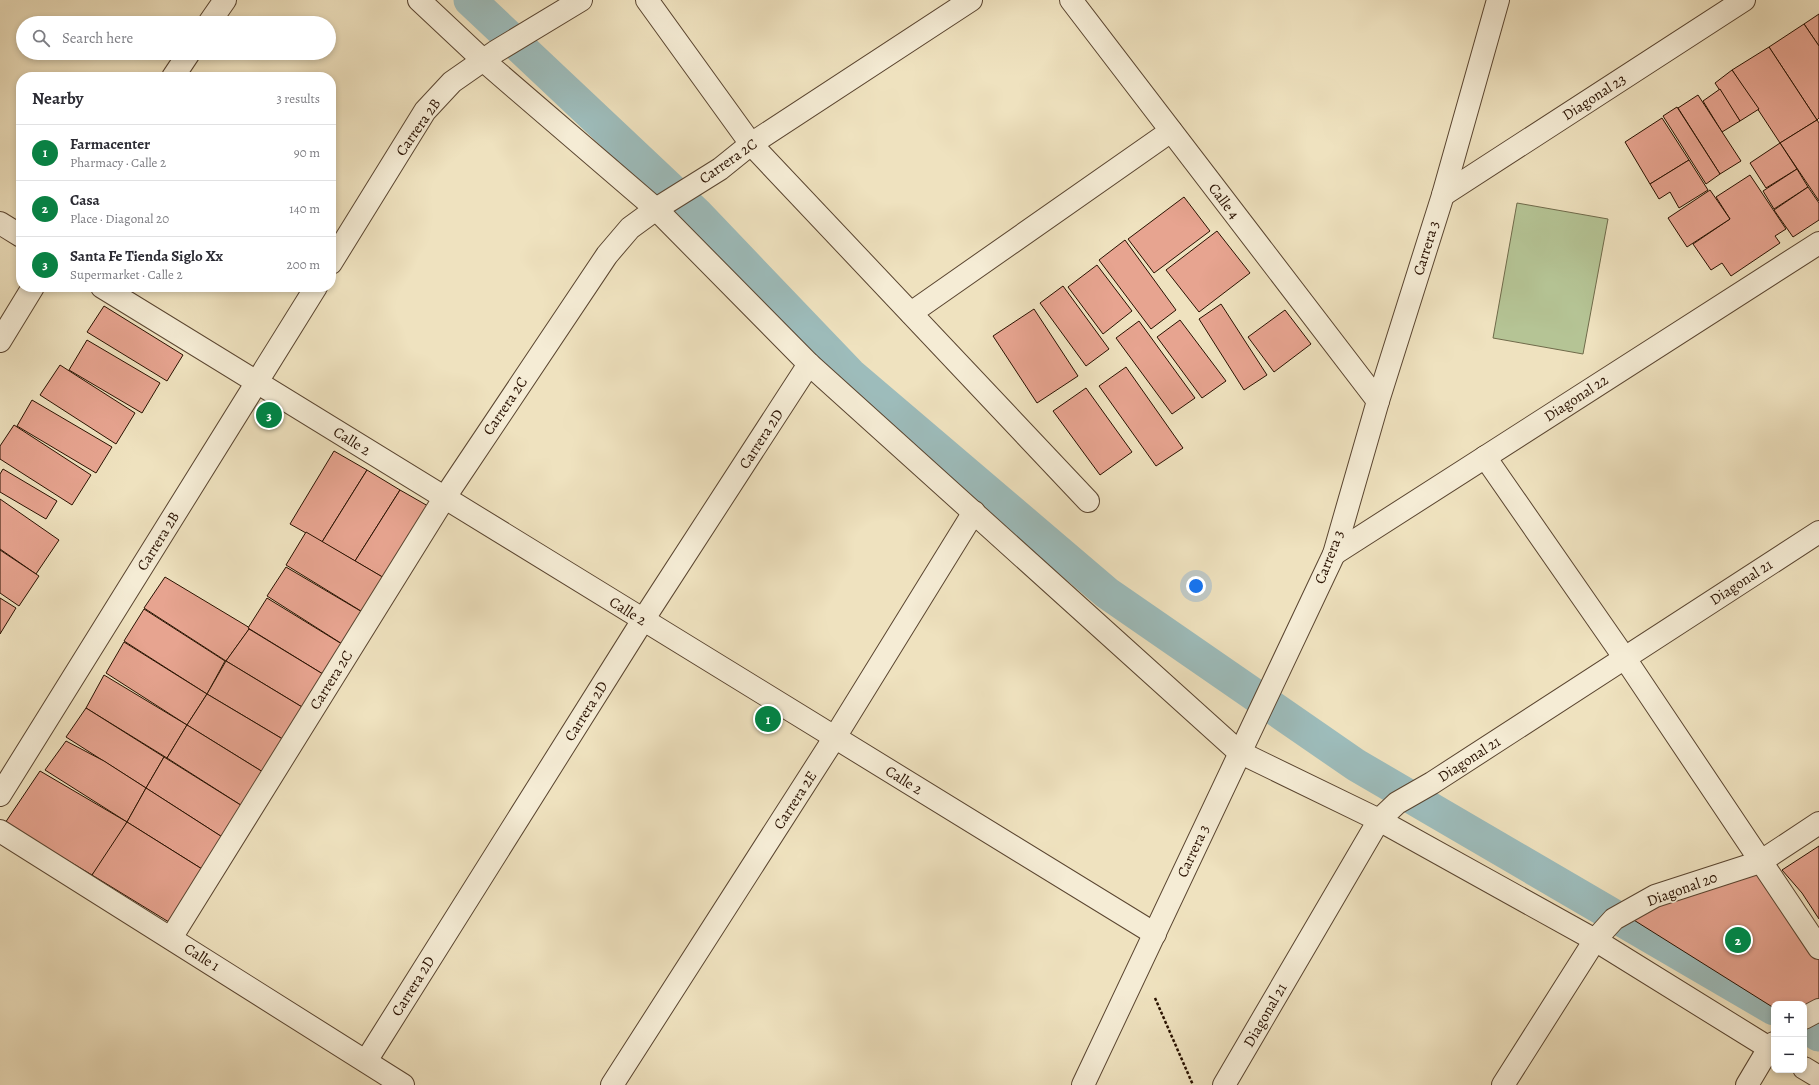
<!DOCTYPE html>
<meta charset="utf-8">
<style>
:root{--surface:#fff;--page:#f2f2f3;--text:#2b2b33;--muted:#7c7c81;--line:#e1e1e2;--accent:#0b8043}
body{margin:0;font-family:Alegreya,serif;background:var(--page);color:var(--text)}
.controls{position:absolute;right:12px;bottom:12px;display:grid;overflow:hidden;border-radius:8px;box-shadow:0 2px 6px #0003}
.controls button{width:36px;height:36px;display:grid;place-items:center;padding:0;border:0;border-bottom:1px solid var(--line);background:var(--surface);color:var(--text);font:20px sans-serif}
.you{position:absolute;left:1196px;top:586px;width:14px;height:14px;margin:-10px;border:3px solid #fff;border-radius:50%;background:#1a73e8;box-shadow:0 0 0 6px #1a73e833}
.badge{display:grid;place-items:center;width:26px;height:26px;border-radius:50%;background:var(--accent);color:#fff;font-size:13px;font-weight:700}
.pin{position:absolute;translate:-50% -50%;border:2px solid #fff;box-shadow:0 1px 4px #0006}
.list{margin:0;padding:0;list-style:none}
h2{display:flex;justify-content:space-between;align-items:center;height:52px;margin:0;padding:0 16px;font-size:17px}
h2 small{font-size:13px;font-weight:400;color:var(--muted)}
.list li{display:grid;grid-template-columns:26px 1fr auto;gap:12px;align-items:center;box-sizing:border-box;height:56px;padding:0 16px;border-top:1px solid var(--line)}
.list b{display:block;font-size:15px;white-space:nowrap}
.list p{margin:0;font-size:13px;white-space:nowrap;color:var(--muted)}
.list em{font-size:13px;font-style:normal;color:var(--muted)}
.icon{flex:none;width:22px;height:22px;fill:none;stroke:currentColor;stroke-width:2;stroke-linecap:round;stroke-linejoin:round}
.map{position:relative;flex:none;width:1819px;height:1085px;overflow:hidden}
.search{position:absolute;background:var(--surface);box-shadow:0 2px 6px #0003;left:16px;top:16px;width:320px;height:44px;display:flex;align-items:center;gap:10px;box-sizing:border-box;padding:0 14px;border-radius:22px;color:var(--muted);font-size:15px}
.panel{position:absolute;background:var(--surface);box-shadow:0 2px 6px #0003;left:16px;top:72px;width:320px;height:220px;border-radius:16px}
.map>svg:first-child{display:block}
.green{fill:#b5c495;stroke:#6f6a4a}
.lines{fill:none;stroke-linecap:round;stroke-linejoin:round}
.canal{stroke:#9dbcbb;stroke-width:33}
.building{fill:#e7a490;stroke:#291100}
.minor-casing{stroke:#5a4530;stroke-width:24}
.path{stroke:#291100;stroke-width:2.5;stroke-dasharray:3 2;stroke-linecap:butt}
.minor{stroke:#f5ecd5;stroke-width:22}
.labels{text-anchor:middle;stroke-width:3.5;stroke-linejoin:round;paint-order:stroke}
.street-label{font-size:15px;fill:#291100;stroke:#f5ecd5}
</style>
<div class="map">
<svg width="1819" height="1085" viewBox="0 0 1819 1085">
<rect width="100%" height="100%" fill="#efe2bf"/>
<filter id="stains"><feTurbulence type="fractalNoise" baseFrequency=".005" numOctaves="4"/><feColorMatrix values="0 0 0 0 .2 0 0 0 0 .09 0 0 0 0 .02 0 0 0 .5 -.17"/></filter>
<radialGradient id="worn" r=".72"><stop offset=".6" stop-color="#630" stop-opacity="0"/><stop offset="1" stop-color="#630" stop-opacity=".3"/></radialGradient>
<path class="green" d="M1517 203 1608 219 1583 354 1493 338Z"/>
<g class="lines">
<g class="canal">
<path d="M470 0 696 213 850 374 1107 593 1356 765 1774 1009"/>
<path d="M1804 1026 1819 1035"/>
</g>
</g>
<g class="building">
<path d="M1819 14V46L1804 24Z"/>
<path d="M1804 24 1819 46V118L1817 120 1769 47Z"/>
<path d="M1769 47 1817 120 1780 143 1732 70Z"/>
<path d="M1732 70 1759 109 1740 121 1715 83Z"/>
<path d="M1720 89 1740 121 1722 132 1703 101Z"/>
<path d="M1698 95 1741 161 1720 174 1678 108Z"/>
<path d="M1677 107 1720 174 1706 184 1663 116Z"/>
<path d="M1662 118 1689 160 1650 184 1625 142Z"/>
<path d="M1817 120 1819 123V201L1780 143Z"/>
<path d="M1780 143 1797 169 1766 188 1750 163Z"/>
<path d="M1689 160 1708 190 1679 208 1670 192 1659 199 1650 184Z"/>
<path d="M1797 169 1808 187 1774 209 1763 191Z"/>
<path d="M1750 175 1786 229 1775 236 1780 243 1731 276 1722 263 1711 270 1693 244 1730 219 1716 197Z"/>
<path d="M1808 187 1819 203V220L1793 237 1774 210Z"/>
<path d="M1710 190 1730 219 1687 247 1668 218Z"/>
<path d="M1184 197 1210 231 1154 273 1128 239Z"/>
<path d="M1217 231 1250 273 1199 312 1166 270Z"/>
<path d="M1125 240 1176 310 1151 329 1099 260Z"/>
<path d="M1097 265 1132 311 1103 334 1068 287Z"/>
<path d="M1063 286 1109 349 1086 366 1040 303Z"/>
<path d="M1221 304 1267 375 1244 390 1199 319Z"/>
<path d="M104 306 183 355 167 381 87 332Z"/>
<path d="M1034 309 1078 376 1037 403 993 336Z"/>
<path d="M1285 310 1311 344 1274 372 1248 337Z"/>
<path d="M1180 320 1226 381 1202 398 1157 337Z"/>
<path d="M1139 321 1195 398 1172 414 1116 338Z"/>
<path d="M87 340 160 383 142 413 69 370Z"/>
<path d="M60 365 135 413 116 444 40 395Z"/>
<path d="M1126 367 1183 448 1156 466 1099 386Z"/>
<path d="M1086 388 1132 452 1100 475 1053 411Z"/>
<path d="M32 400 112 447 96 473 17 426Z"/>
<path d="M14 425 91 475 72 505 0 459V446Z"/>
<path d="M334 451 367 470 322 542 290 524Z"/>
<path d="M3 469 57 501 46 519 0 492V474Z"/>
<path d="M367 470 400 490 355 561 322 542Z"/>
<path d="M400 490 435 510 391 582 355 561Z"/>
<path d="M0 499 59 540 36 574 0 549Z"/>
<path d="M306 532 391 582 369 616 286 565Z"/>
<path d="M0 550 39 576 19 606 0 593Z"/>
<path d="M286 567 369 616 350 649 267 596Z"/>
<path d="M165 577 250 628 226 661 144 608Z"/>
<path d="M0 598 16 608 0 634Z"/>
<path d="M267 598 350 649 331 679 248 628Z"/>
<path d="M144 609 225 661 207 694 124 641Z"/>
<path d="M249 629 331 679 307 710 226 661Z"/>
<path d="M124 642 207 694 187 725 106 673Z"/>
<path d="M226 661 307 710 291 744 207 694Z"/>
<path d="M104 675 187 725 167 758 86 708Z"/>
<path d="M207 694 291 744 271 777 187 725Z"/>
<path d="M86 708 164 757 146 788 66 737Z"/>
<path d="M187 725 271 777 247 809 167 758Z"/>
<path d="M66 741 104 761 146 788 127 822 45 770Z"/>
<path d="M164 757 247 809 230 842 146 788Z"/>
<path d="M40 771 127 822 109 853 92 875 5 823Z"/>
<path d="M146 788 230 842 210 874 127 822Z"/>
<path d="M127 822 210 874 177 927 92 875Z"/>
<path d="M1819 846V919L1802 893 1782 870Z"/>
<path d="M1762 869 1819 955V1003L1804 1016V1004H1774V1008L1629 917Z"/>
</g>
<g class="lines">
<defs>
<g id="minor">
<path d="M419 0 484 61 656 209 809 364 1239 752 1379 820 1595 940 1774 1051"/>
<path d="M647 0 751 144 1088 501"/>
<path d="M1071 0 1378 401"/>
<path d="M209 23 225 0"/>
<path d="M173 77 189 53"/>
<path d="M1443 195 1744 0"/>
<path d="M0 223 21 236"/>
<path d="M331 263 425 111 452 82 495 52 581 0"/>
<path d="M102 287 1155 934"/>
<path d="M911 313 1171 131"/>
<path d="M0 341 33 287"/>
<path d="M1485 457 1624 657 1819 948"/>
<path d="M1334 554 1819 243"/>
<path d="M0 795 316 287"/>
<path d="M0 831 403 1085"/>
<path d="M171 938 445 497 607 255 630 228 656 209 720 169 751 144 971 0"/>
<path d="M1804 1018 1819 1010"/>
<path d="M366 1061 643 620 809 364"/>
<path d="M1804 1068 1819 1077"/>
<path d="M612 1085 835 737 974 512"/>
<path d="M1083 1085 1334 554 1378 401 1443 195 1498 0"/>
<path d="M1224 1085 1379 820 1397 803 1432 783 1819 532"/>
<path d="M1503 1085 1595 940 1614 919 1655 896 1760 862 1819 823"/>
<path d="M1747 1085 1769 1048 1774 1043"/>
</g>
</defs>
<use href="#minor" class="minor-casing"/>
<path class="path" d="M1155 998 1193 1085"/>
<use href="#minor" class="minor"/>
</g>
<g class="labels">
<g class="street-label">
<text transform="translate(1594 97) rotate(-33)" y="5">Diagonal 23</text>
<text transform="translate(418 127) rotate(-55)" y="5">Carrera 2B</text>
<text transform="translate(728 161) rotate(-35)" y="5">Carrera 2C</text>
<text transform="translate(1224 201) rotate(53)" y="5">Calle 4</text>
<text transform="translate(1426 248) rotate(-73)" y="5">Carrera 3</text>
<text transform="translate(1576 398) rotate(-33)" y="5">Diagonal 22</text>
<text transform="translate(505 406) rotate(-56)" y="5">Carrera 2C</text>
<text transform="translate(761 439) rotate(-57)" y="5">Carrera 2D</text>
<text transform="translate(352 441) rotate(32)" y="5">Calle 2</text>
<text transform="translate(158 541) rotate(-58)" y="5">Carrera 2B</text>
<text transform="translate(1329 557) rotate(-69)" y="5">Carrera 3</text>
<text transform="translate(1741 582) rotate(-33)" y="5">Diagonal 21</text>
<text transform="translate(628 611) rotate(32)" y="5">Calle 2</text>
<text transform="translate(331 680) rotate(-58)" y="5">Carrera 2C</text>
<text transform="translate(586 711) rotate(-58)" y="5">Carrera 2D</text>
<text transform="translate(1469 759) rotate(-33)" y="5">Diagonal 21</text>
<text transform="translate(904 780) rotate(32)" y="5">Calle 2</text>
<text transform="translate(795 800) rotate(-57)" y="5">Carrera 2E</text>
<text transform="translate(1193 851) rotate(-65)" y="5">Carrera 3</text>
<text transform="translate(1682 889) rotate(-20)" y="5">Diagonal 20</text>
<text transform="translate(202 957) rotate(32)" y="5">Calle 1</text>
<text transform="translate(413 986) rotate(-58)" y="5">Carrera 2D</text>
<text transform="translate(1265 1015) rotate(-60)" y="5">Diagonal 21</text>
</g>
</g>
<rect width="100%" height="100%" filter="url(#stains)"/>
<rect width="100%" height="100%" fill="url(#worn)"/>
</svg>
<div class="controls">
<button>+</button>
<button>−</button>
</div>
<div class="you"></div>
<div class="pin badge" style="left:768px;top:719px">1</div>
<div class="pin badge" style="left:1738px;top:940px">2</div>
<div class="pin badge" style="left:269px;top:415px">3</div>
<div class="search"><svg class="icon" aria-label="search" viewBox="0 0 24 24"><circle cx="10" cy="10" r="6"/><path d="M15 15l6 6"/></svg>Search here</div>
<section class="panel">
<h2>Nearby<small>3 results</small></h2>
<ul class="list">
<li><span class="badge">1</span><div><b>Farmacenter</b><p>Pharmacy · Calle 2</p></div><em>90 m</em></li>
<li><span class="badge">2</span><div><b>Casa</b><p>Place · Diagonal 20</p></div><em>140 m</em></li>
<li><span class="badge">3</span><div><b>Santa Fe Tienda Siglo Xx</b><p>Supermarket · Calle 2</p></div><em>200 m</em></li>
</ul>
</section>
</div>
